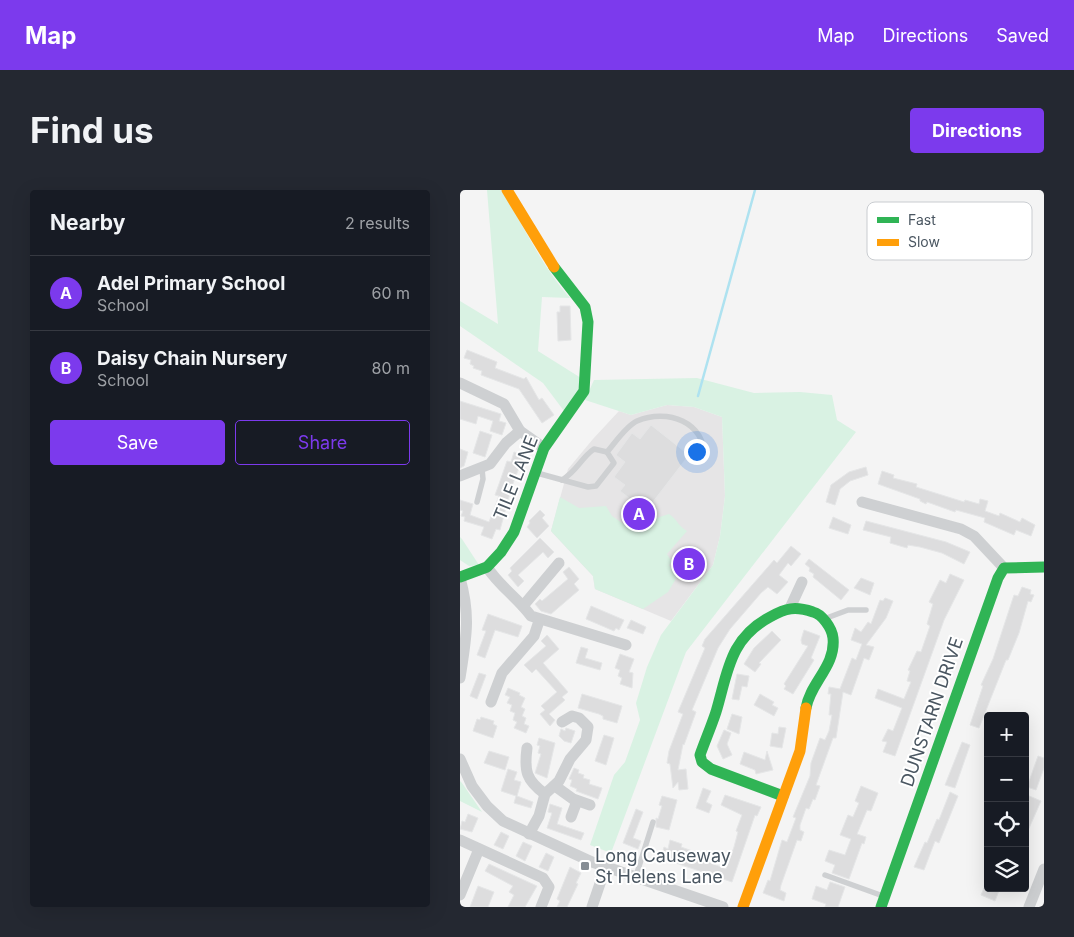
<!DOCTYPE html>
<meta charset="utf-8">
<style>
:root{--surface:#171b24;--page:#242831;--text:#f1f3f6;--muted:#9ea1a6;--line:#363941;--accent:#7c3aed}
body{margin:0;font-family:Inter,sans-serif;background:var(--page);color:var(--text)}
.controls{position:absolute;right:15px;bottom:15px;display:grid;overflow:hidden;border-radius:5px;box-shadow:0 5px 20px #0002}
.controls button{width:45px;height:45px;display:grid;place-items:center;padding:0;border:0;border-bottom:1px solid var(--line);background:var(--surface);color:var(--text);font:25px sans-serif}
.you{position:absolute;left:236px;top:261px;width:18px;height:18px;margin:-12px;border:4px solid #fff;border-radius:50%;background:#1a73e8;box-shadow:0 0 0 8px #1a73e833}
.badge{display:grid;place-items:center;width:32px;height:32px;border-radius:50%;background:var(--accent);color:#fff;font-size:16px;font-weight:700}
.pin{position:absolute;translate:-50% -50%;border:2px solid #fff;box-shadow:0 1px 5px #0006}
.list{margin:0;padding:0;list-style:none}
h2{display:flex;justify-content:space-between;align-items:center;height:65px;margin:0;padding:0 20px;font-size:21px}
h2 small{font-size:16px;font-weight:400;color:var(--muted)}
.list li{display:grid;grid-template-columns:32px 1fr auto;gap:15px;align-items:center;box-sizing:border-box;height:75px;padding:0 20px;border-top:1px solid var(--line)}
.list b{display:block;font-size:19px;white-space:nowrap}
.list p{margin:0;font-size:16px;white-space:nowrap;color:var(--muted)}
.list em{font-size:16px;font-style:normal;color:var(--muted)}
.actions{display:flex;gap:10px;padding:15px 20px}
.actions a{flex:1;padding:11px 0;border:1px solid var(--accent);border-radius:5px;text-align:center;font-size:18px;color:var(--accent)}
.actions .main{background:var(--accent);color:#fff}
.icon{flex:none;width:28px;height:28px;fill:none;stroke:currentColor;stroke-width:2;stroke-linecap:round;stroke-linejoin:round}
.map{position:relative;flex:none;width:584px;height:717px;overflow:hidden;border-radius:5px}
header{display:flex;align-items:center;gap:30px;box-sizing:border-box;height:70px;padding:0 25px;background:var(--accent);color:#fff}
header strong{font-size:24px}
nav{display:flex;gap:28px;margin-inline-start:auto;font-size:18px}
.intro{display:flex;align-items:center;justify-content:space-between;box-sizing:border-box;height:120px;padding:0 30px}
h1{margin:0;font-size:35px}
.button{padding:12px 22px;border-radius:5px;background:var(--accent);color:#fff;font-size:18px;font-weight:700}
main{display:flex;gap:30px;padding:0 30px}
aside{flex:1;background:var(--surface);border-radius:5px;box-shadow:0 5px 20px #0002}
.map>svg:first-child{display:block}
.education{fill:#e6e5e6}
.green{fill:#d9f2e3}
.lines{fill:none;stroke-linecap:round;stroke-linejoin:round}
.stream{stroke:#aee2f0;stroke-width:2.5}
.building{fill:#ddddde;stroke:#e5e6e7}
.lane{stroke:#ced0d2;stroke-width:5.5}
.street{stroke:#ced0d2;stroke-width:11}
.fast{stroke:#30b455;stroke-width:11}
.slow{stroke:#ff9f0a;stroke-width:11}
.poi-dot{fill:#868d94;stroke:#fff;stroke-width:2}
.labels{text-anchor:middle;stroke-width:4;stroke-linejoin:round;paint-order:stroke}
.street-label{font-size:18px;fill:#4a5661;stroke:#fff}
.poi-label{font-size:18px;fill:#4a5661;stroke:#fff;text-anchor:start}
.key{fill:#fff;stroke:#c9ccd0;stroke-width:1}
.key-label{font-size:14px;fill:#4a5661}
</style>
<header>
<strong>Map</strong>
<nav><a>Map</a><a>Directions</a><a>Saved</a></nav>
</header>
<div class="intro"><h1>Find us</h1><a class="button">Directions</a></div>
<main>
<aside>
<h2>Nearby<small>2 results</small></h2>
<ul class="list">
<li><span class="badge">A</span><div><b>Adel Primary School</b><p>School</p></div><em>60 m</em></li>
<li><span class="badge">B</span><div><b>Daisy Chain Nursery</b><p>School</p></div><em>80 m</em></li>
</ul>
<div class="actions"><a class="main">Save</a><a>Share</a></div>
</aside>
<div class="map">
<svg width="584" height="717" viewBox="0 0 584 717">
<rect width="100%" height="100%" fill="#f4f4f4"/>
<path class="education" d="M207 215 234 217 262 227 265 306 260 346 253 375 211 431 135 399 133 386 91 341 108 279 133 249 159 221 171 225Z"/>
<g class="green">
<path d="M27 0H41C64 36 82 77 110 108L82 107 78 161 121 188 119 198 104 221 83 193 0 136V111L38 134Z"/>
<path d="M237 188 294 203 340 202 372 205 377 230 396 242 226 462 151 663 130 655 154 585 165 572 180 530 176 513 187 477 201 445 253 375 260 346 265 306 262 227 234 217 207 215 171 225 125 210 134 190Z"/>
<path d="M100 307 119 318 146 316 152 326 168 337 209 324C217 329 219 337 227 341L207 364 212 372 209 375 217 387 208 402 183 419 135 399 133 386 91 341Z"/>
<path d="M0 347 2 349 19 375 9 376 0 370Z"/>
<path d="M0 591 2 593 22 622 0 611Z"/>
</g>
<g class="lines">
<path class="stream" d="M238 206 295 0"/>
</g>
<g class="building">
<path d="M100 116H110L111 150 98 151 97 122H100Z"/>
<path d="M7 160 37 172 35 178 64 189 66 187 79 210 82 208 94 225 82 233 59 199 21 185 22 181 13 178 14 176 10 174 11 170 4 168Z"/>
<path d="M0 211 41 224 39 231 46 233 42 245 30 241 33 231 18 226 16 234 0 229Z"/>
<path d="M191 235 229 265 189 317 185 314 182 318 160 301 165 295 154 287 165 272 156 265 172 243 180 249Z"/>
<path d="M20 241 32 245 25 267 13 263Z"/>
<path d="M0 259 8 262 4 276 0 278Z"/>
<path d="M54 262 64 265 52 296 40 340 36 339 32 349 21 345 24 337 4 331 5 327 1 326 3 321 0 320V310L13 314 10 325 29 332 39 306 35 305 39 294 47 271 51 272Z"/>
<path d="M406 277 408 285 390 291 380 299 375 315 366 312 371 295 389 282Z"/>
<path d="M422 281 434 285 433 288 457 294 456 297 504 312 505 310 519 314 520 309 528 311 525 321 539 326 540 323 560 332 562 328 575 335 571 346 556 340 554 345 524 332 525 328 496 320 495 322 467 312 466 314 460 311V309L418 294Z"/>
<path d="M80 320 85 325 82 328 89 336 77 348 67 337 70 333 69 331Z"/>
<path d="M373 327 391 335 388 344 369 338Z"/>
<path d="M406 331 486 352 510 362 504 374 482 363 460 357 448 355 447 358 430 353 431 347 403 340Z"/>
<path d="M80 348 94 362 88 368 83 362 58 385 64 391 58 397 48 385 52 381 50 378Z"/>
<path d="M331 356 341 364 331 376 328 373 319 385 328 392 317 404 308 397 301 403 270 439 258 458 232 520 236 522 224 555 223 554 218 580 226 579 228 599 219 600 218 592 213 598 210 574 207 573 209 561 223 524 218 522 245 458 242 456 245 449 314 370 317 373Z"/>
<path d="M235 357 247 372 225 392 212 377Z"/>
<path d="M349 369 389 400 381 410 353 387 354 384 349 381 350 378 345 374Z"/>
<path d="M109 377 119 389 114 394 119 400 91 424 81 421 75 414 80 409 82 411 108 389 103 382Z"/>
<path d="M490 384 504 390 484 430 435 566 423 562 427 552 422 551 428 539 433 541 442 518 415 508 418 499 444 509 451 492 447 491 450 481 448 480 457 461 461 462 470 436 467 434 473 414 469 412 480 390 486 393Z"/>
<path d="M401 388 414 393 410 405 394 398Z"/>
<path d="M562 397 571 400 570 404 574 405 571 412 568 411 559 443 548 470H546L519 538 510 535 523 496 521 495 533 469 554 405 558 406Z"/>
<path d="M425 408 433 411 426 428 406 455 414 457 409 470 404 468 391 505 383 502 376 548H373L356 595 360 596 355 610 353 609 349 619 346 618 340 635V640L344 642 341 651 337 650 321 695 320 700 326 703 324 711 303 703 308 690 310 691 322 650 327 652 336 628 333 627 350 586 351 573 360 548 365 550 369 541 372 525H369L371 504H368L369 497 380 499 392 468 396 470 402 454 391 450 395 438 401 442 408 432 411 434 420 410 423 411Z"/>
<path d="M131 416 164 430 159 440 156 438 154 441 126 429Z"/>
<path d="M28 424 62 436 58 447 35 440 25 468 17 465 26 441 22 440Z"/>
<path d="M171 430 186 437 183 444 167 438Z"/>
<path d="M344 440 360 446 351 468 354 470 333 504 324 499 326 496 324 494 348 456 342 454 341 450Z"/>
<path d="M312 441 321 450 299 473 301 474 295 482 284 474 294 458Z"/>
<path d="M87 445 99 459 83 473 108 502 102 507 105 510 89 524 95 530 90 536 80 524 85 520 81 516 97 502 76 479 72 483 64 475 86 456 81 451Z"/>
<path d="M121 457 128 459 125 468 142 473 140 480 116 473Z"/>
<path d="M160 464 174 469 169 482 173 483 172 498 160 494 162 488 158 486 160 480 155 478Z"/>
<path d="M19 483 26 485 17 509 10 506Z"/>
<path d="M277 484 289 486 287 497 282 496 279 510 272 509Z"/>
<path d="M48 498 60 503 59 505 65 508 61 517 65 519 62 526 66 528 64 534 69 536 66 543 54 538 57 532 53 530 55 523 50 521 52 515 47 513 50 507 45 505Z"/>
<path d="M122 504 162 516 157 533 143 529V526L139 524 118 518Z"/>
<path d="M300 504 314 512 312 515 318 518 314 526 294 515Z"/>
<path d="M272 524 282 527 279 544 267 539Z"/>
<path d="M21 527 34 531 33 534 37 536 33 548 13 541 17 529 20 530Z"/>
<path d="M319 537 326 538 322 558 310 556 312 543 318 544Z"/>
<path d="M106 538 115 541 111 553 104 551 99 546 101 539 105 541Z"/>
<path d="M264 540 271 543 267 554 272 565 263 569 257 556Z"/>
<path d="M144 545 154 548 146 575 135 571Z"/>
<path d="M79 548 95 553 87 588 75 583 81 564 78 563 80 556 77 555Z"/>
<path d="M502 552 510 555 495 598 485 595Z"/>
<path d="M29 561 49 567 45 580 24 573Z"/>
<path d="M307 561 313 580 296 584 295 580 280 574 284 562 305 570Z"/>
<path d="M578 566 584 568V578L576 600 567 597Z"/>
<path d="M114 578 119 580 118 583 124 585 123 588 130 590 129 594 142 598 138 609 116 601 117 599 110 596 112 590 109 589Z"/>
<path d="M48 579 57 582 54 590 61 592 57 606 73 612 71 618 54 613 56 606 41 601Z"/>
<path d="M401 596 418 603 411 621 407 620 397 644 406 647 404 654 402 653 389 689 372 683 375 675 365 671 369 660 385 665 391 649 380 645 388 625 393 627 399 613 395 611Z"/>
<path d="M243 598 251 601 246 612 252 615 249 623 236 618Z"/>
<path d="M490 602 498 606 479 653 475 651 464 680 454 677 465 652 467 653 477 629 479 630Z"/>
<path d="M265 605 301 617 297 626 295 625 272 692 201 668 204 657 208 659 210 650 222 654 221 657 238 663 236 667 266 679 274 657 278 642 276 641 282 625 261 615Z"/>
<path d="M567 605 581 611 566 645 565 611Z"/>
<path d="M202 606 217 610 209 640 196 637V628L198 629 202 616 199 615Z"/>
<path d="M90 614 102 618 97 634 124 643 121 650 87 638 92 623 88 622Z"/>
<path d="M176 619 183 622 173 648 181 651 178 659 163 653Z"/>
<path d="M8 624 18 628 12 642 0 639 2 631 5 632Z"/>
<path d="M41 642 49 646 43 659 34 655Z"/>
<path d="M63 652 72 656 65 671 56 666Z"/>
<path d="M86 663 94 667 88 681 79 677Z"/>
<path d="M29 674 77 696 65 717H48L54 705 49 702 53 696 25 681Z"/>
<path d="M110 677 121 683 116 693 118 694 107 717H97L100 711 97 709Z"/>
<path d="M370 692 385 697 378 717H365L366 714 352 709 356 696 367 700Z"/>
<path d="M18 696 34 702 28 717H10Z"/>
<path d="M524 698H540L535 711 521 705Z"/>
</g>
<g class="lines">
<g class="lane">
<path d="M77 283 128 297 136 296 154 273 147 262C155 253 166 236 177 231 207 218 247 232 244 269"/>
<path d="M102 290C117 281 121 268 134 259L147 262"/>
<path d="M17 312 23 289 22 279"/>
<path d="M364 429 388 420H406"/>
<path d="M365 685 423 706"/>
<path d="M176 686 193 632"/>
</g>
<g class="street">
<path d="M0 193 44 214 60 241 84 258"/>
<path d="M0 286 30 274 46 253 60 241"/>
<path d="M402 312 501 339 514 346 544 378"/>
<path d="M27 377C39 396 58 408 71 426L166 455"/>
<path d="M0 388C11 427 6 449 0 488"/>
<path d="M63 416 99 373"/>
<path d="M330 418 342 392"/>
<path d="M31 512 42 483 74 446 79 431"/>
<path d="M67 558C64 581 66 590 85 604"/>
<path d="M0 569 12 596 27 616 43 631 132 672 263 717"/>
<path d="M95 596 113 609 130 615"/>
<path d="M111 627 117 611"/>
<path d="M69 644 79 626 85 604 99 591 110 569 126 550 128 537 119 528 112 526 102 532"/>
<path d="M0 650 83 688 89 697 81 717"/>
<path d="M0 705 19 659"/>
<path d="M132 717 146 676"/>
<path d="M569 717 584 679"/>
</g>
<g class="fast">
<path d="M0 387 27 377 41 362 54 342 84 258 124 201 128 132 125 117 94 77"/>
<path d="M323 606 251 579 242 572 240 565C245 551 251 537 256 522 268 482 269 449 310 427 326 418 335 416 353 422 362 424 372 438 373 448 376 476 350 493 346 518"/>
<path d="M421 717 538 388 544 378 584 377"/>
</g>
<g class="slow">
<path d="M47 0 94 77"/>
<path d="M283 717 340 561 346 518"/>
</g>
</g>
<rect class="poi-dot" x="120" y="671" width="10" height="10" rx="2.5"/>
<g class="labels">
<g class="street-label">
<text transform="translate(56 288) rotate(-68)" y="6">TILE LANE</text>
<text transform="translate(472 522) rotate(-71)" y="6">DUNSTARN DRIVE</text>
</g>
<g class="poi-label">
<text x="135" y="672">Long Causeway<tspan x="135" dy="21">St Helens Lane</tspan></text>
</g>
</g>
<rect x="407" y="12" width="165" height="58" rx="8" class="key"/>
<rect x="417" y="27" width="22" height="6" fill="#30b455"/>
<rect x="417" y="49" width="22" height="7" fill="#ff9f0a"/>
<g class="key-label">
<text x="448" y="35">Fast</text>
<text x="448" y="57">Slow</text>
</g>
</svg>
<div class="controls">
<button>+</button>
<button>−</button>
<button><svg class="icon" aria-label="locate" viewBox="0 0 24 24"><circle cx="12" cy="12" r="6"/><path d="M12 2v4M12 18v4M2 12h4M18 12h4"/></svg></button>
<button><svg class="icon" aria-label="layers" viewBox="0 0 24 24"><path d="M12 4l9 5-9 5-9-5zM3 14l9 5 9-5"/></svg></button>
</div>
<div class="you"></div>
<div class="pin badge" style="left:179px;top:324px">A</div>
<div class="pin badge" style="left:229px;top:374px">B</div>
</div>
</main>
